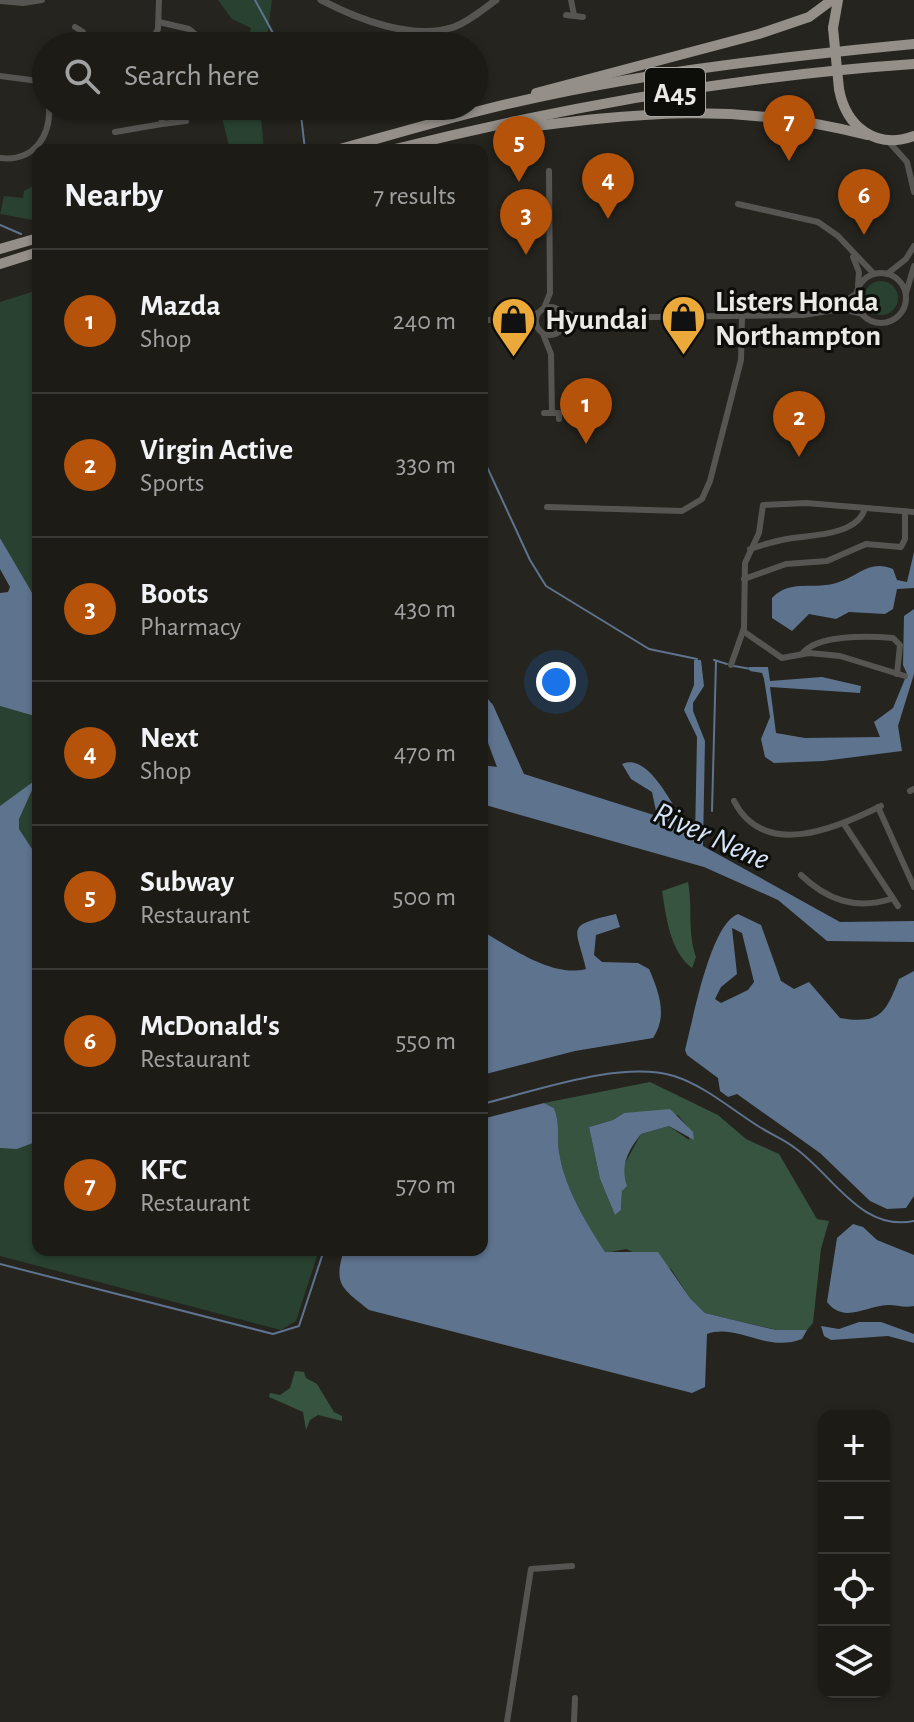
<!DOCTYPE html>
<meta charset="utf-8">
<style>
:root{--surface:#1c1b16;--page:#292823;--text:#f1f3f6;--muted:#a0a1a1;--line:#3a3935;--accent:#b45309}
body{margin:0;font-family:"Alegreya Sans",sans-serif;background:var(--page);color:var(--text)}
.controls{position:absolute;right:24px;bottom:24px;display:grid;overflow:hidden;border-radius:16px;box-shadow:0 2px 6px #0004}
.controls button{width:72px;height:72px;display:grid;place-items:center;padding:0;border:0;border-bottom:2px solid var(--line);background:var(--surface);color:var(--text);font:40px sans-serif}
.you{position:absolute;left:556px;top:682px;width:28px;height:28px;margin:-20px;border:6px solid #fff;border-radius:50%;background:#1a73e8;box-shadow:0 0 0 12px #1a73e833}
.badge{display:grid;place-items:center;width:52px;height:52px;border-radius:50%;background:var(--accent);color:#fff;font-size:26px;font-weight:700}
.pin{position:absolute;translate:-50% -66px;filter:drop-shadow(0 2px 4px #0008)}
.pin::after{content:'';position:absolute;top:42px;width:28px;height:24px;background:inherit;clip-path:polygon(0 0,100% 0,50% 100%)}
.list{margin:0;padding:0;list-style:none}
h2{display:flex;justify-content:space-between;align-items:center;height:104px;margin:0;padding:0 32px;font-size:34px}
h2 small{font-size:26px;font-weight:400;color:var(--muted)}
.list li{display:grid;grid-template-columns:52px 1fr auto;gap:24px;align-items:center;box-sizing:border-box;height:144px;padding:0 32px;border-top:2px solid var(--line)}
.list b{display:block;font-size:30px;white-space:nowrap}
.list p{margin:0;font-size:26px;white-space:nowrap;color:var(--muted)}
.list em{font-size:26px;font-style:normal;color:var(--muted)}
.icon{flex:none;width:44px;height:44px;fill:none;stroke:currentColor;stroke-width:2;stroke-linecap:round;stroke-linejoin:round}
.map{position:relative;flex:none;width:914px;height:1722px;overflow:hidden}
.search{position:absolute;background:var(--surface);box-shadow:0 2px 6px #0004;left:32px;top:32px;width:456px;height:88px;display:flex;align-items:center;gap:20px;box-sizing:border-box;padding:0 28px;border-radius:44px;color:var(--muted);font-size:30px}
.panel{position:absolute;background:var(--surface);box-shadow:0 2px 6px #0004;left:32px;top:144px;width:456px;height:1112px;border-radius:16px}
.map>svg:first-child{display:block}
.green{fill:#284130}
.forest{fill:#36543f;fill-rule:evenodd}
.water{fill:#5e738e;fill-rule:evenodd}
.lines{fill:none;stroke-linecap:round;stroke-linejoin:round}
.stream{stroke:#5e738e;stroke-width:2}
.minor{stroke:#575552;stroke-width:6}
.tertiary{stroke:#575552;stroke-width:7}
.trunk{stroke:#948f89;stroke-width:10}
.trunk-bridge{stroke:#948f89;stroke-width:10}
.labels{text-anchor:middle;stroke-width:6;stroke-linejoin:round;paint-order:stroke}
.shield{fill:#0d0d0a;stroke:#a8a7a3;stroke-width:2}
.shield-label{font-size:28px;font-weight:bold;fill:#eae9e5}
.poi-label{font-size:30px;font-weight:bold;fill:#eae9e5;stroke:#0d0d0a;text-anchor:start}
.water-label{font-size:32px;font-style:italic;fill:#d5e4f8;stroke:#0d0d0a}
</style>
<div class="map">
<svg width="914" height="1722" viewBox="0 0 914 1722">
<rect width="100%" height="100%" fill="#25241e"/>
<g class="green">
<path d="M218 0H272L266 46H246L251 28 232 19Z"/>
<path d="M219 106H260L264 150H230Z"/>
<path d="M38 183V221L0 214 4 196 23 198 24 191Z"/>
<circle cx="881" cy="298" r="17"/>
<path d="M38 290V589L30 592 0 538V302Z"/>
<path d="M0 706 38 717V1250H319L296 1321 281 1330 0 1256Z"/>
</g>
<g class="forest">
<path d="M688 882C693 908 687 931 696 957L692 968C670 952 666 916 662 891Z"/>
<path d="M650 1082 718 1115 746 1139 779 1154 817 1219 829 1221 821 1249 813 1323 807 1330H777L705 1313 690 1298 671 1269 626 1249 605 1253C587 1224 566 1190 560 1157 556 1140 561 1124 554 1108L544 1103ZM624 1113 678 1115 690 1130 689 1140 669 1126 641 1134 624 1165 621 1210 615 1215 600 1179 589 1127 613 1120Z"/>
<path d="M295 1371 304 1372 306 1378 317 1384 334 1412 342 1416V1421L318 1415 310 1420 306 1430 303 1412 269 1397 270 1393 280 1395 290 1388Z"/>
</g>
<g class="water">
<path d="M0 538 38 603V717L0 706V593L8 592 10 587 0 569Z"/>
<path d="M914 552V588L897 589 893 609 885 614 849 612 836 619 809 614 792 631 772 618V598C791 578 815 591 839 582 858 576 870 559 893 569L897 580 907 582Z"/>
<path d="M914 609V674L898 726 902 751 823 761 774 763 765 757 761 739 770 717 764 679 762 673 750 671 749 667H768L770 681 822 677 861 686 860 693 770 687 776 733 805 738 880 737 874 722 893 708 907 674 903 665 904 616Z"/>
<path d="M694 660H701L704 686 693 703V711L705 741 703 846 840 922 914 921V942L827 941 778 900 704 867 482 804V765L497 767 482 727V692L493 705 524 774 657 816 652 792 631 779 622 764C652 751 677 819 695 837L697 737 684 710 694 685Z"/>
<path d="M37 779 19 819V829L38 858 35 874 38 880V1141L17 1149 0 1148V806Z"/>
<path d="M616 914 620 927 596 935 594 955 602 962 638 963 649 969C659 992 668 1016 653 1038L575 1051 482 1075V931C510 947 552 978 586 969 576 926 564 926 616 914Z"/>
<path d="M738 914 761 925 781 981 794 989 809 982 840 1018C881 1025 886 1012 899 979L914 971V1196L906 1208 887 1209 870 1201 820 1153 737 1094 728 1097 720 1091 718 1078 687 1055 685 1050C693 1020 710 924 738 914ZM732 928 742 933 754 982 748 990 721 1003 715 999 721 987 737 974Z"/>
<path d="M544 1103 554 1108C561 1124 556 1140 560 1157 566 1190 587 1224 605 1252H658L690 1298 705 1313 776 1330H807L802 1339C766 1353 737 1323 707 1334L705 1387 692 1393 369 1310C342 1288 333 1285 344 1250H482V1119Z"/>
<path d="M670 1109 693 1132 694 1140 669 1126 641 1134C628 1151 620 1165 627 1186L622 1191 621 1210 615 1215 600 1179 589 1127 613 1120 624 1113Z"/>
<path d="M853 1224 863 1227 877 1240 914 1255V1306C904 1308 897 1305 888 1305 865 1306 844 1324 827 1302L837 1238Z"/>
<path d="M859 1322H881L914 1334V1343L888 1336 831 1340 824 1336 821 1326 839 1329Z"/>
</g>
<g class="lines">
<g class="stream">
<path d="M255 0 280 46"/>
<path d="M300 106 305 150"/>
<path d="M0 225 21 234"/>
<path d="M482 456 530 560 546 586 649 649 697 659"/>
<path d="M714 660 727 664"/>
<path d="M734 666 751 669"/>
<path d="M712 811 716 661"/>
<path d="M482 1104C536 1091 620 1060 674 1076 705 1086 731 1109 758 1126 770 1134 784 1139 795 1148 833 1175 861 1232 914 1221"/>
<path d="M0 1264 273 1334 299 1326 324 1250"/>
</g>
<g class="minor">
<path d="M571 0 574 15"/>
<path d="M0 1 23 3 42 0"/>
<path d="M566 15 583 17"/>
<path d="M159 22 189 29 210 46"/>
<path d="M75 27 83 32 88 46"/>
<path d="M149 46 158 29 159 0"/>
<path d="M0 76 46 82"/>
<path d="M161 106 162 124 186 121"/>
<path d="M115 132 162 124"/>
<path d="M888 141 907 162 914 192"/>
<path d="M0 158C33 162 51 137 49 106"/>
<path d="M738 204 818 222 838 236 874 274"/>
<path d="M853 257 859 272 858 285"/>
<circle cx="881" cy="298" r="25"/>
<path d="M887 274 906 259 914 246"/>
<path d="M906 293 914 266"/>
<circle cx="550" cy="321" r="14"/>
<path d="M544 308 550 293 549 171"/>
<path d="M833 309 856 294"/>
<path d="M561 311 582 318 803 315 842 309 863 314"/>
<path d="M482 320H517L537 313"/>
<path d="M543 334 551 354 552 413"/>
<path d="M544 413H559V419"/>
<path d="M547 507 682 511 702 499 710 481 741 360 742 317"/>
<path d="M750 549C762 545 775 541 787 539 809 535 858 536 865 508"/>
<path d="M744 579 786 564 827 561 866 544 901 547 905 539V511"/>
<path d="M743 631 782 658 809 653 840 656 905 676"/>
<path d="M802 654C817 634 869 636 893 638L900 645 897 674"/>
<path d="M731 665 744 628 745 563 759 533 763 505 806 503 914 512"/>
<path d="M910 791 914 789"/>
<path d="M734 801C764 860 837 828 881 806"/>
<path d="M878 807 914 887"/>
<path d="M844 824 898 906"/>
<path d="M801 875C827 900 855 910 891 899"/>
<path d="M507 1722 531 1569 572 1566"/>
<path d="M574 1722 575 1698"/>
</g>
<path class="tertiary" d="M321 0C357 19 413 41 454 27 470 21 482 10 496 0"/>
<g class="trunk">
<path d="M833 28 838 0"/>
<path d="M839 89C846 127 876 150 914 136"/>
<path d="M536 93 759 34 809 17 832 0"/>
<path d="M505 130C637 113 735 101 867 135"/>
<path d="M337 150C384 137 431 123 479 111 621 75 769 58 914 44"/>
<path d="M391 150C562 107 738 76 914 64"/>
<path d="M0 249 38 238"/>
<path d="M0 264 38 252"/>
</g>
<path class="trunk-bridge" d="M833 28 839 89"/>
</g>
<defs>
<symbol id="shop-pin" viewBox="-11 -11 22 30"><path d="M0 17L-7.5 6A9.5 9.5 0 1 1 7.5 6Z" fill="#eba93a" stroke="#0d0d0a"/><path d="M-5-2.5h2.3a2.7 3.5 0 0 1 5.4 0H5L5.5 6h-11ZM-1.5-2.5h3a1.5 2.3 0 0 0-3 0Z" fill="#111"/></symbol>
</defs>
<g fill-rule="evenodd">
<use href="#shop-pin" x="658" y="292" width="51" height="69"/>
<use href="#shop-pin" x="488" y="294" width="51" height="69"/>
</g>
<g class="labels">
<rect class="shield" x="645" y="68" width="60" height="48" rx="6"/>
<g class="shield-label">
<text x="675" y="102">A45</text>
</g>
<g class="poi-label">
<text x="715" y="311">Listers Honda<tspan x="715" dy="34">Northampton</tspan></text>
<text x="545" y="329">Hyundai</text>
</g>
<g class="water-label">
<text transform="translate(712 835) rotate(24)" y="11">River Nene</text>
</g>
</g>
</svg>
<div class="controls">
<button>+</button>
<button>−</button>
<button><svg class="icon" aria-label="locate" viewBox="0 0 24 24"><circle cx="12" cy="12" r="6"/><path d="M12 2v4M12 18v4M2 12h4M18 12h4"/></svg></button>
<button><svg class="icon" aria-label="layers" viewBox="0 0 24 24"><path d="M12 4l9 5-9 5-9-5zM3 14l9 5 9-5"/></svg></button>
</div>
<div class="you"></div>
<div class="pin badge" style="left:586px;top:444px">1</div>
<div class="pin badge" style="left:799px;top:457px">2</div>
<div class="pin badge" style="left:526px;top:255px">3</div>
<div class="pin badge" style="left:608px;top:219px">4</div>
<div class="pin badge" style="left:519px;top:182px">5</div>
<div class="pin badge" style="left:864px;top:235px">6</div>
<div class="pin badge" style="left:789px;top:161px">7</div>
<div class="search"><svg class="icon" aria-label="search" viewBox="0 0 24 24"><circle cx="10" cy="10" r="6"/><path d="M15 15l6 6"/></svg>Search here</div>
<section class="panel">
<h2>Nearby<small>7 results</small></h2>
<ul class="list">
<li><span class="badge">1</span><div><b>Mazda</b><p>Shop</p></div><em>240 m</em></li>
<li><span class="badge">2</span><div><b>Virgin Active</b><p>Sports</p></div><em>330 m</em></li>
<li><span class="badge">3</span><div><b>Boots</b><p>Pharmacy</p></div><em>430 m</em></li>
<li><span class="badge">4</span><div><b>Next</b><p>Shop</p></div><em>470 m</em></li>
<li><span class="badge">5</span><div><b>Subway</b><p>Restaurant</p></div><em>500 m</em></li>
<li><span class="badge">6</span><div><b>McDonald's</b><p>Restaurant</p></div><em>550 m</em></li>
<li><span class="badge">7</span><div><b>KFC</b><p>Restaurant</p></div><em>570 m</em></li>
</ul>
</section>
</div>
